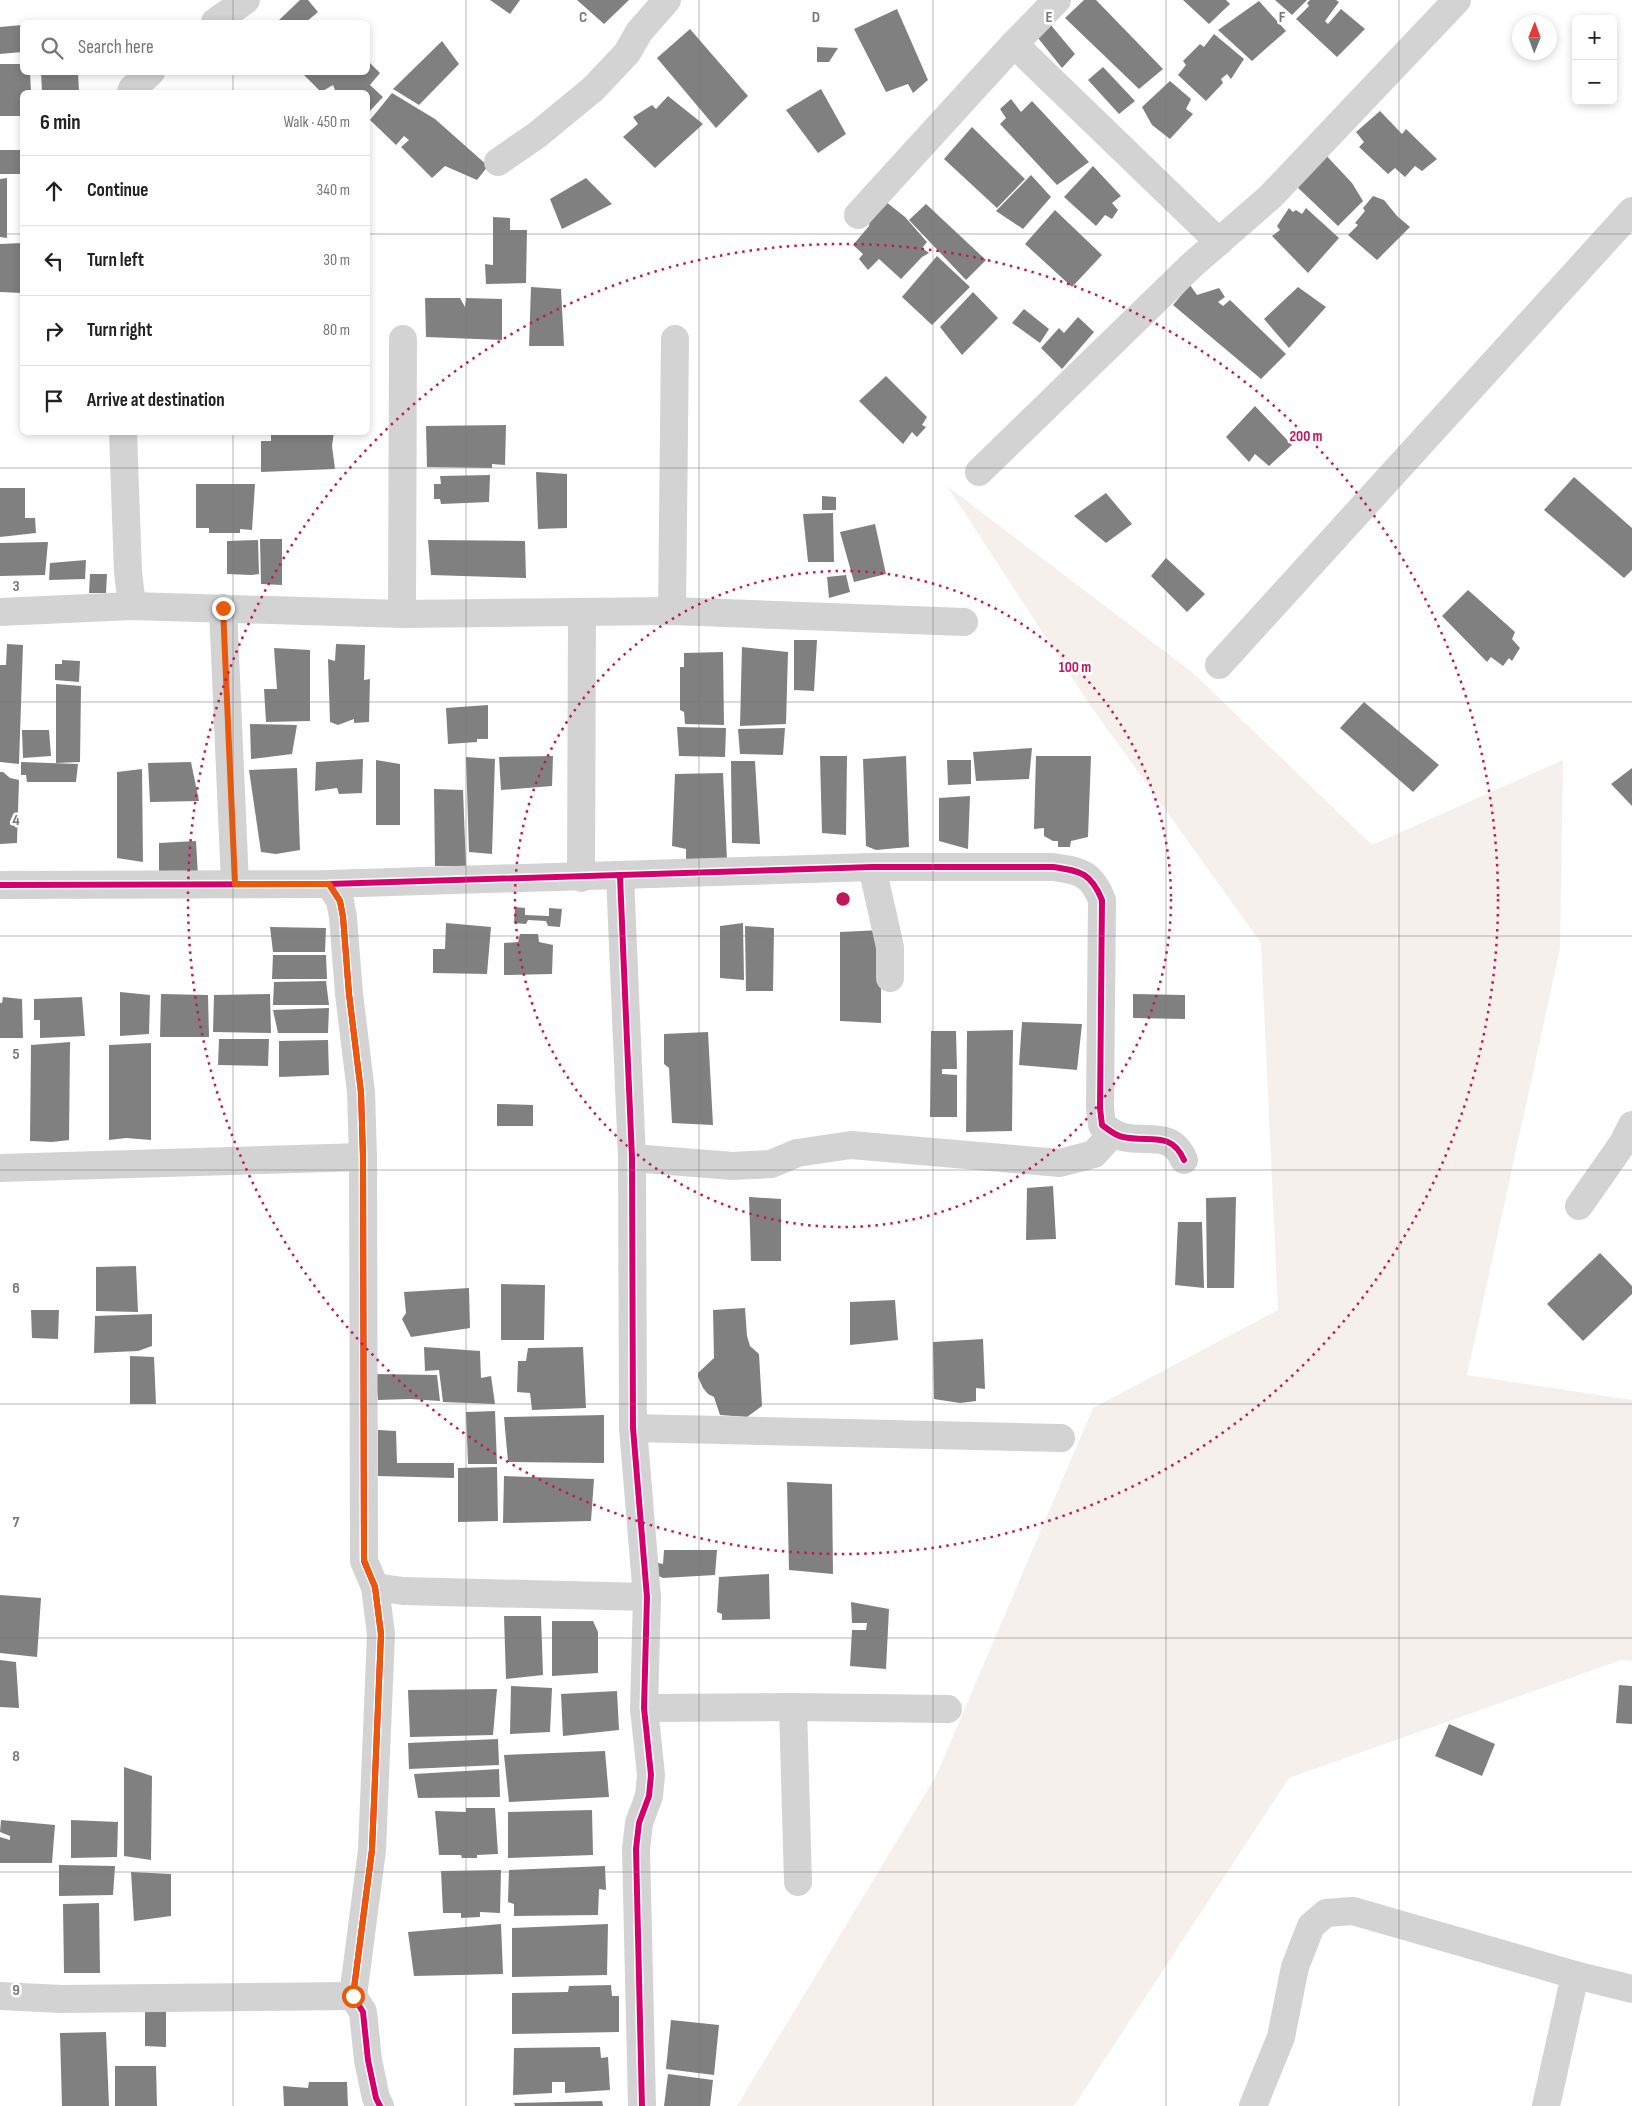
<!DOCTYPE html>
<meta charset="utf-8">
<style>
:root{--surface:#fff;--page:#f6f6f6;--text:#222;--muted:#767676;--line:#e0e0e0}
body{margin:0;font-family:"Sofia Sans Condensed",sans-serif;background:var(--page);color:var(--text)}
.controls{position:absolute;right:15px;top:15px;display:grid;overflow:hidden;border-radius:8px;box-shadow:0 2px 8px #0003}
.controls button{width:45px;height:45px;display:grid;place-items:center;padding:0;border:0;border-bottom:1px solid var(--line);background:var(--surface);color:var(--text);font:25px sans-serif}
.compass{position:absolute;left:1512px;top:15px;width:45px;height:45px;border-radius:50%;background:var(--surface);box-shadow:0 2px 8px #0003;rotate:1deg}
.stop{position:absolute;width:15px;height:15px;margin:-11px;border:4px solid #ea580c;border-radius:50%;background:#fff}
.stop.end{background:#ea580c;border-color:#fff;box-shadow:0 1px 5px #0008}
.list{margin:0;padding:0;list-style:none}
h2{display:flex;justify-content:space-between;align-items:center;height:65px;margin:0;padding:0 20px;font-size:21px}
h2 small{font-size:16px;font-weight:400;color:var(--muted)}
.list li{display:grid;grid-template-columns:32px 1fr auto;gap:15px;align-items:center;box-sizing:border-box;height:70px;padding:0 20px;border-top:1px solid var(--line)}
.list b{display:block;font-size:19px;white-space:nowrap}
.list em{font-size:16px;font-style:normal;color:var(--muted)}
.icon{flex:none;width:28px;height:28px;fill:none;stroke:currentColor;stroke-width:2;stroke-linecap:round;stroke-linejoin:round}
.map{position:relative;flex:none;width:1632px;height:2106px;overflow:hidden}
.search{position:absolute;background:var(--surface);box-shadow:0 2px 8px #0003;left:20px;top:20px;width:350px;height:55px;display:flex;align-items:center;gap:12px;box-sizing:border-box;padding:0 18px;border-radius:8px;color:var(--muted);font-size:19px}
.panel{position:absolute;background:var(--surface);box-shadow:0 2px 8px #0003;left:20px;top:90px;width:350px;height:345px;border-radius:8px}
.map>svg:first-child{display:block}
.green{fill:#f5f0ec}
.building{fill:#808080}
.lines{fill:none;stroke-linecap:round;stroke-linejoin:round}
.minor{stroke:#d3d3d3;stroke-width:28}
.cycleway-casing{stroke:#fff;stroke-width:9}
.cycleway{stroke:#d6006c;stroke-width:6}
.route{stroke:#ea580c;stroke-width:6}
.grid{fill:none;stroke:#797979;stroke-width:1;stroke-opacity:0.55}
.ring{fill:none;stroke:#c2185b;stroke-width:2.5;stroke-dasharray:2.5 5}
.grid-label{font-size:16px;text-anchor:middle;font-weight:bold;fill:#797979;stroke:#fff;stroke-width:5;stroke-linejoin:round;paint-order:stroke}
.centre{fill:#c2185b;stroke:#fff;stroke-width:2.5}
.ring-label{font-size:15px;text-anchor:middle;font-weight:bold;fill:#c2185b;stroke:#fff;stroke-width:5;stroke-linejoin:round;paint-order:stroke}
</style>
<div class="map">
<svg width="1632" height="2106" viewBox="0 0 1632 2106">
<rect width="100%" height="100%" fill="#fff"/>
<path class="green" d="M947 486 1192 672 1372 845 1563 760 1560 949 1467 1375 1632 1400V1661L1621 1660 1289 1778 1074 2106H737L936 1776 1093 1408 1278 1310 1261 943 1090 705Z"/>
<g class="building">
<path d="M300 0H308L318 12 306 22H277Z"/>
<path d="M490 0H520L510 14Z"/>
<path d="M577 0H629L604 24Z"/>
<path d="M1084 0H1096L1163 69 1139 89 1065 18Z"/>
<path d="M1183 0H1226L1230 4 1209 24Z"/>
<path d="M1275 0H1307L1292 15Z"/>
<path d="M1310 0H1336L1339 2 1325 21 1328 24 1341 9 1365 29 1337 57 1296 19 1309 6 1307 3Z"/>
<path d="M1259 1 1286 31 1252 61 1218 30Z"/>
<path d="M897 9 928 80 913 93 908 84 886 92 854 29Z"/>
<path d="M1050 24 1075 54 1062 68 1038 38Z"/>
<path d="M22 25V52L0 54V27Z"/>
<path d="M690 29 748 96 716 128 657 58Z"/>
<path d="M1214 34 1244 59 1231 79 1227 74 1221 79 1223 83 1206 101 1178 75 1186 65 1183 61 1200 44 1204 47Z"/>
<path d="M442 41 459 64 419 105 393 89Z"/>
<path d="M817 47 838 48 829 62H817Z"/>
<path d="M368 61 380 73 370 85 383 97 368 113V92H333L335 90 333 85 321 92 301 72H368Z"/>
<path d="M0 64H22V72H30L31 92H22V116H0Z"/>
<path d="M1103 67 1135 101 1119 114 1088 80Z"/>
<path d="M41 72H78L79 92H42Z"/>
<path d="M1170 81 1191 99 1186 109 1193 114 1170 139 1152 125 1142 107Z"/>
<path d="M821 89 846 134 818 153 786 110Z"/>
<path d="M392 93 435 119 488 166 477 180 445 166 432 178 401 147 409 140 404 136 396 145 370 120Z"/>
<path d="M668 96 703 124 655 168 623 137 638 124 633 117 652 105 656 109Z"/>
<path d="M1011 99 1021 112 1032 101 1089 162 1057 185 1000 124 1006 118 1000 109Z"/>
<path d="M1380 111 1402 134 1406 129 1437 159 1422 171 1415 166 1405 177 1395 168 1388 174 1359 147 1364 142 1356 132Z"/>
<path d="M972 127 1025 179 997 208 944 159Z"/>
<rect x="0" y="150" width="22" height="24"/>
<path d="M1322 151 1352 183 1363 201 1338 226 1292 182Z"/>
<path d="M1093 166 1121 196 1112 203 1118 210 1112 219 1105 215 1096 226 1064 197Z"/>
<path d="M1031 175 1051 197 1023 229 996 211Z"/>
<path d="M7 178V238L0 237V179Z"/>
<path d="M586 178 612 204 562 229 550 199Z"/>
<path d="M1373 196 1384 200 1397 216 1410 227 1377 260 1348 235 1358 225 1355 223 1365 211 1363 208Z"/>
<path d="M885 201 905 217 927 242 922 248 929 253 922 257 901 279 879 259 868 270 859 259 863 254 853 245 869 226 870 217Z"/>
<path d="M926 204 986 260 966 280 909 220Z"/>
<path d="M1289 208 1293 212 1296 210 1302 214 1306 208 1339 238 1308 273 1272 236 1280 230 1277 226Z"/>
<path d="M1055 210 1102 255 1072 287 1025 244Z"/>
<path d="M493 217 510 218V230H527L526 283 486 284 485 264 493 265Z"/>
<path d="M22 243V293L0 292V244Z"/>
<path d="M937 256 970 287 932 325 902 297Z"/>
<path d="M1190 285 1197 295 1219 288 1225 297 1218 302 1223 306 1230 300 1286 354 1261 379 1173 305Z"/>
<path d="M531 287 561 289 564 346H529Z"/>
<path d="M1298 287 1326 307 1289 348 1264 319Z"/>
<path d="M973 292 998 318 962 355 940 327Z"/>
<path d="M425 298H460L465 307 466 298 502 299V340L426 337Z"/>
<path d="M1024 309 1049 329 1040 343 1012 323Z"/>
<path d="M1078 317 1094 332 1062 369 1041 348 1059 328 1064 333Z"/>
<path d="M886 376 927 417 922 425 926 427 917 437 912 432 903 444 859 401Z"/>
<path d="M1255 406 1292 445 1269 466 1255 454 1249 462 1226 437Z"/>
<path d="M506 425 505 465 492 464V468L427 467 426 426Z"/>
<path d="M334 432 332 446 335 469 261 472V441H271V433Z"/>
<path d="M536 472 567 474V528L538 529Z"/>
<path d="M490 475 489 502 441 504 440 499H434V484H441L440 476Z"/>
<path d="M1574 477 1632 528V570L1624 578 1544 510Z"/>
<path d="M196 484H255L252 530 240 529V533H209V528H196Z"/>
<path d="M0 488H25V518H35L36 533 0 537Z"/>
<path d="M1106 493 1132 524 1106 543 1074 516Z"/>
<path d="M822 496 836 497V510H822Z"/>
<path d="M833 513 834 562H808L803 514Z"/>
<path d="M875 524 886 574 854 582 840 532Z"/>
<path d="M260 539H282V585L261 584Z"/>
<path d="M258 540 259 574 251 575 227 574V541Z"/>
<path d="M428 540 525 541 526 578 431 575Z"/>
<path d="M48 542 45 575 0 576V543Z"/>
<path d="M1166 558 1205 594 1187 612 1151 576Z"/>
<path d="M86 560 85 579 49 580 50 563Z"/>
<path d="M90 574H107L106 593H89Z"/>
<path d="M846 575 850 592 829 598 827 577Z"/>
<path d="M1468 590 1515 632 1512 639 1520 648 1512 661 1509 658 1503 666 1491 657 1487 662 1442 616Z"/>
<path d="M794 640H817L814 691 794 690Z"/>
<path d="M7 644 23 645 19 764 0 762V665H6Z"/>
<path d="M336 644 365 645 364 680 370 679 369 722 354 723V719L338 725 330 722 328 659 335 661Z"/>
<path d="M742 647 788 652 786 724 740 726Z"/>
<path d="M274 648 310 650V721L266 722 264 689H277Z"/>
<path d="M723 652 724 725 685 724 684 712 680 710V667H684V653Z"/>
<path d="M62 660 80 661 79 682 55 680V664H62Z"/>
<path d="M56 684 81 686 80 762 56 763Z"/>
<path d="M1364 702 1439 765 1413 792 1340 728Z"/>
<path d="M488 705V739H477V742L448 744 446 708Z"/>
<path d="M250 724 297 725 292 754 251 759Z"/>
<path d="M677 727 726 728 725 757 679 756Z"/>
<path d="M785 728 783 755 740 754 738 729Z"/>
<path d="M22 730H49L51 756 23 758Z"/>
<path d="M1032 748 1029 779 976 781 973 752Z"/>
<path d="M553 756 552 786 501 790 499 757Z"/>
<path d="M820 756H847L846 835 822 833Z"/>
<path d="M906 756 909 847 876 850 866 846 863 759Z"/>
<path d="M1036 756H1091L1088 837 1071 841 1070 847H1058V841H1053L1044 836V828L1034 829Z"/>
<path d="M466 757 495 759 492 854 469 852Z"/>
<path d="M363 759 362 793 339 794 337 788 315 791 316 762Z"/>
<path d="M376 760 400 764V825H376Z"/>
<path d="M947 760H971V784L948 785Z"/>
<path d="M731 761H755L760 844 732 843Z"/>
<path d="M21 762 78 764 76 782H27L26 775H21Z"/>
<path d="M191 762 199 801 150 802 148 763Z"/>
<path d="M297 768 300 850 276 854 261 852 249 770Z"/>
<path d="M1632 768V806L1611 784Z"/>
<path d="M142 769 143 862 117 858V772Z"/>
<path d="M0 772H3L10 778 19 780 17 843 0 844Z"/>
<path d="M723 773 727 860 686 862V849L672 846 675 774Z"/>
<path d="M434 789 463 790 466 866H435Z"/>
<path d="M970 796 968 849 939 841V798Z"/>
<path d="M196 841 198 876 159 878V843Z"/>
<path d="M515 907 525 908V915L549 916V908L562 909 560 927 548 926 546 921 528 920 526 924 514 923Z"/>
<path d="M446 923 491 927 487 974 433 973V949H445Z"/>
<path d="M743 923 744 980 720 978V926Z"/>
<path d="M745 926 774 928 773 991H746Z"/>
<path d="M270 927 326 928 325 952H273Z"/>
<path d="M881 930V1023L840 1021V932Z"/>
<path d="M520 934H538L539 942 553 945 552 974 504 975V943L518 942Z"/>
<path d="M273 955H326L327 979H272Z"/>
<path d="M326 981 329 1005H273L274 982Z"/>
<path d="M120 992 150 995 149 1034 120 1036Z"/>
<path d="M161 994 208 995 209 1037H160Z"/>
<path d="M270 994 271 1033 213 1032 214 995Z"/>
<path d="M1133 994 1185 995V1019L1133 1018Z"/>
<path d="M3 997 22 999 23 1038H0V1003H2Z"/>
<path d="M82 997 85 1036 40 1038V1020H34V999Z"/>
<path d="M329 1008 328 1033H278L273 1010Z"/>
<path d="M1022 1022 1082 1024 1077 1070 1019 1065Z"/>
<path d="M1013 1030 1012 1131 966 1132 967 1031Z"/>
<path d="M931 1031H956L957 1069H942V1074L957 1075V1117H930Z"/>
<path d="M708 1032 713 1125 672 1123 669 1068 664 1064V1034Z"/>
<path d="M219 1039H269L268 1066 218 1065Z"/>
<path d="M328 1040 329 1075 279 1077V1041Z"/>
<path d="M70 1042 69 1140 52 1142 30 1141 31 1045Z"/>
<path d="M151 1043V1140L126 1138 109 1140V1045Z"/>
<path d="M497 1104 533 1105V1126H497Z"/>
<path d="M1053 1186 1056 1239 1026 1240 1027 1188Z"/>
<path d="M749 1197 781 1199V1261H751Z"/>
<path d="M1236 1197 1234 1288H1207L1206 1198Z"/>
<path d="M1178 1222H1202L1204 1288 1175 1285Z"/>
<path d="M1600 1253 1632 1286V1294L1583 1341 1547 1304Z"/>
<path d="M136 1266 138 1312 96 1311V1267Z"/>
<path d="M501 1284 545 1285 544 1340H501Z"/>
<path d="M469 1288 470 1328 411 1337 402 1319 406 1313 404 1292Z"/>
<path d="M895 1300 898 1340 850 1345V1302Z"/>
<path d="M745 1308 747 1336 750 1346 759 1354 762 1406 747 1417 720 1415 714 1397 708 1394 703 1388 698 1377V1373L714 1358 713 1310Z"/>
<path d="M31 1310H59L58 1339 32 1338Z"/>
<path d="M152 1314V1346L138 1351 94 1353 95 1316Z"/>
<path d="M983 1339 985 1389 976 1388V1401L960 1403 934 1399 933 1342Z"/>
<path d="M424 1347 480 1351 481 1378 491 1376 495 1404 443 1402 439 1370 425 1371Z"/>
<path d="M583 1347 586 1408 532 1410 530 1393 517 1392 518 1361H526L528 1348Z"/>
<path d="M130 1356 154 1357 156 1404H130Z"/>
<path d="M375 1374 437 1375 440 1401 410 1399 378 1400Z"/>
<path d="M495 1411 497 1464H468L466 1412Z"/>
<path d="M604 1415V1463L508 1462 504 1417Z"/>
<path d="M378 1430 396 1431 397 1463H454V1478L378 1476Z"/>
<path d="M497 1467 498 1521 458 1522V1468Z"/>
<path d="M504 1476 594 1479 591 1521 503 1523Z"/>
<path d="M787 1482 832 1484 833 1574 789 1570Z"/>
<path d="M664 1550H717L715 1575 663 1578 654 1574V1562L663 1564Z"/>
<path d="M769 1574 770 1619 722 1620V1614L717 1612 719 1577Z"/>
<path d="M0 1595 41 1598 37 1657 0 1653Z"/>
<path d="M851 1602 889 1609 886 1669 850 1666 852 1630H866L867 1623H852Z"/>
<path d="M504 1616H541L543 1675 506 1679Z"/>
<path d="M552 1621H593L598 1632V1673L552 1676Z"/>
<path d="M0 1660 16 1662 19 1708 0 1707Z"/>
<path d="M1619 1685 1632 1686V1724L1616 1723Z"/>
<path d="M511 1686 552 1688 550 1732 510 1734Z"/>
<path d="M497 1689 493 1735 410 1737 408 1690Z"/>
<path d="M617 1691 619 1730 563 1736 561 1694Z"/>
<path d="M1449 1724 1495 1744 1482 1776 1435 1756Z"/>
<path d="M498 1739 499 1765 409 1769 408 1743Z"/>
<path d="M605 1751 609 1797 509 1802 504 1755Z"/>
<path d="M124 1767 152 1776 151 1860 124 1856Z"/>
<path d="M499 1769 500 1797 418 1798 414 1774Z"/>
<path d="M466 1808H495L498 1854 477 1855V1858H462L461 1855H439L435 1811 466 1812Z"/>
<path d="M592 1810 593 1855 508 1858V1812Z"/>
<path d="M1 1820 55 1825 52 1863H0V1837L10 1840V1836L0 1832Z"/>
<path d="M71 1820 118 1822 117 1857 71 1858Z"/>
<path d="M59 1865 115 1866 113 1895 59 1896Z"/>
<path d="M605 1866 606 1890 599 1889 598 1915 514 1916V1904L508 1902 509 1870Z"/>
<path d="M501 1870 500 1913 480 1912V1917L461 1918V1913H443L441 1871Z"/>
<path d="M131 1872 171 1874V1916L134 1921Z"/>
<path d="M99 1903 100 1973H64L63 1904Z"/>
<path d="M501 1924 503 1974 414 1976 408 1932Z"/>
<path d="M608 1924 607 1975 512 1977V1928Z"/>
<path d="M611 1985 612 1996H619V2032L512 2034V1993L568 1992 569 1986Z"/>
<path d="M145 2008H166V2047L145 2046Z"/>
<path d="M671 2020 719 2025 714 2075 666 2069Z"/>
<path d="M106 2032 109 2106H62L60 2033Z"/>
<path d="M600 2047 601 2058 608 2057 610 2090 565 2093V2082H552V2093L513 2095 514 2048Z"/>
<path d="M115 2066H156L157 2106H115Z"/>
<path d="M668 2074 713 2080 710 2106H664Z"/>
<path d="M309 2082H347L348 2106H284L283 2086 308 2088Z"/>
<path d="M602 2101 603 2106H515L514 2103Z"/>
</g>
<g class="lines">
<g class="minor">
<path d="M215 22 246 0"/>
<path d="M1014 44 1219 242"/>
<path d="M131 92 132 89 151 72"/>
<path d="M498 162 537 135 593 89 627 53 639 32 667 0"/>
<path d="M858 215 1014 44 1057 0"/>
<path d="M123 432 128 572 132 606"/>
<path d="M979 472 1192 265 1270 197 1457 0"/>
<path d="M223 608 235 884"/>
<path d="M672 611 675 339"/>
<path d="M0 612 132 606 402 614 672 611 964 622"/>
<path d="M402 614 403 339"/>
<path d="M1219 665 1632 211"/>
<path d="M872 867 890 947V978"/>
<path d="M620 876 632 1158 633 1428 647 1597 644 1708 651 1775 649 1796 639 1823 636 1849 642 2106"/>
<path d="M581 878 582 612"/>
<path d="M329 884 340 901 343 917 349 994 361 1092 363 1157 364 1561 375 1587 381 1634 372 1850 353 1996 363 2012 368 2060 376 2098 380 2106"/>
<path d="M0 885 329 884 872 867H1053C1081 871 1091 873 1102 900L1100 1108 1102 1125C1109 1130 1114 1135 1123 1137 1149 1143 1171 1130 1184 1160"/>
<path d="M632 1158 733 1166 771 1164 797 1153 851 1145 1060 1163 1094 1154 1113 1133"/>
<path d="M0 1168 363 1157"/>
<path d="M1579 1206 1623 1143 1632 1125"/>
<path d="M633 1428 1061 1438"/>
<path d="M375 1587 403 1591 647 1597"/>
<path d="M793 1707 798 1882"/>
<path d="M644 1708 793 1707 948 1709"/>
<path d="M0 1996 62 1999 353 1996"/>
<path d="M1253 2106 1281 2037 1295 1967 1311 1926 1326 1913 1353 1911 1575 1975 1632 1989"/>
<path d="M1546 2106 1575 1975"/>
</g>
<defs>
<g id="cycleway">
<path d="M620 876 632 1158 633 1428 647 1597 644 1708 651 1775 649 1796 639 1823 636 1849 642 2106"/>
<path d="M329 884 340 901 343 917 349 994 361 1092 363 1157 364 1561 375 1587 381 1634 372 1850 353 1996 363 2012 368 2060 376 2098 380 2106"/>
<path d="M0 885 329 884 872 867H1053C1081 871 1091 873 1102 900L1100 1108 1102 1125C1109 1130 1114 1135 1123 1137 1149 1143 1171 1130 1184 1160"/>
</g>
</defs>
<use href="#cycleway" class="cycleway-casing"/>
<use href="#cycleway" class="cycleway"/>
</g>
<g class="lines">
<path class="route" d="M223 608 235 884H329L340 901 343 917 349 994 361 1092 363 1157 364 1560 375 1587 381 1634 372 1850 353 1996"/>
</g>
<path class="grid" d="M233 0V22M466 0V2106M699 0V2106M933 0V2106M1166 0V2106M1399 0V2106M233 72V92M0 234H22M368 234H1632M233 432V2106M0 468H1632M0 702H1632M0 936H1632M0 1170H1632M0 1404H1632M0 1638H1632M0 1872H1632"/>
<g class="ring">
<circle cx="843" cy="899" r="328"/>
<circle cx="843" cy="899" r="655"/>
</g>
<g class="grid-label">
<text x="583" y="22">C</text>
<text x="816" y="22">D</text>
<text x="1049" y="22">E</text>
<text x="1282" y="22">F</text>
<text x="16" y="591">3</text>
<text x="16" y="825">4</text>
<text x="16" y="1059">5</text>
<text x="16" y="1293">6</text>
<text x="16" y="1527">7</text>
<text x="16" y="1761">8</text>
<text x="16" y="1995">9</text>
</g>
<circle cx="843" cy="899" r="8" class="centre"/>
<g class="ring-label">
<text x="1306" y="441">200 m</text>
<text x="1075" y="672">100 m</text>
</g>
</svg>
<div class="controls">
<button>+</button>
<button>−</button>
</div>
<svg class="compass" viewBox="-18 -18 36 36"><path d="M0-13l5 13h-10z" fill="#e53935"/><path d="M0 13l5-13h-10z" fill="#767676"/></svg>
<div class="stop" style="left:353px;top:1996px"></div>
<div class="stop end" style="left:223px;top:608px"></div>
<div class="search"><svg class="icon" aria-label="search" viewBox="0 0 24 24"><circle cx="10" cy="10" r="6"/><path d="M15 15l6 6"/></svg>Search here</div>
<section class="panel">
<h2>6 min<small>Walk · 450 m</small></h2>
<ul class="list">
<li><svg class="icon" aria-label="ahead" viewBox="0 0 24 24"><path d="M12 20V5M6 11l6-6 6 6"/></svg><div><b>Continue</b></div><em>340 m</em></li>
<li><svg class="icon" aria-label="left" viewBox="0 0 24 24"><path d="M17 20v-9H6M10 6l-5 5 5 5"/></svg><div><b>Turn left</b></div><em>30 m</em></li>
<li><svg class="icon" aria-label="right" viewBox="0 0 24 24"><path d="M7 20v-9h11M14 6l5 5-5 5"/></svg><div><b>Turn right</b></div><em>80 m</em></li>
<li><svg class="icon" aria-label="arrive" viewBox="0 0 24 24"><path d="M6 21V4h12l-3 4 3 4H6"/></svg><div><b>Arrive at destination</b></div></li>
</ul>
</section>
</div>
